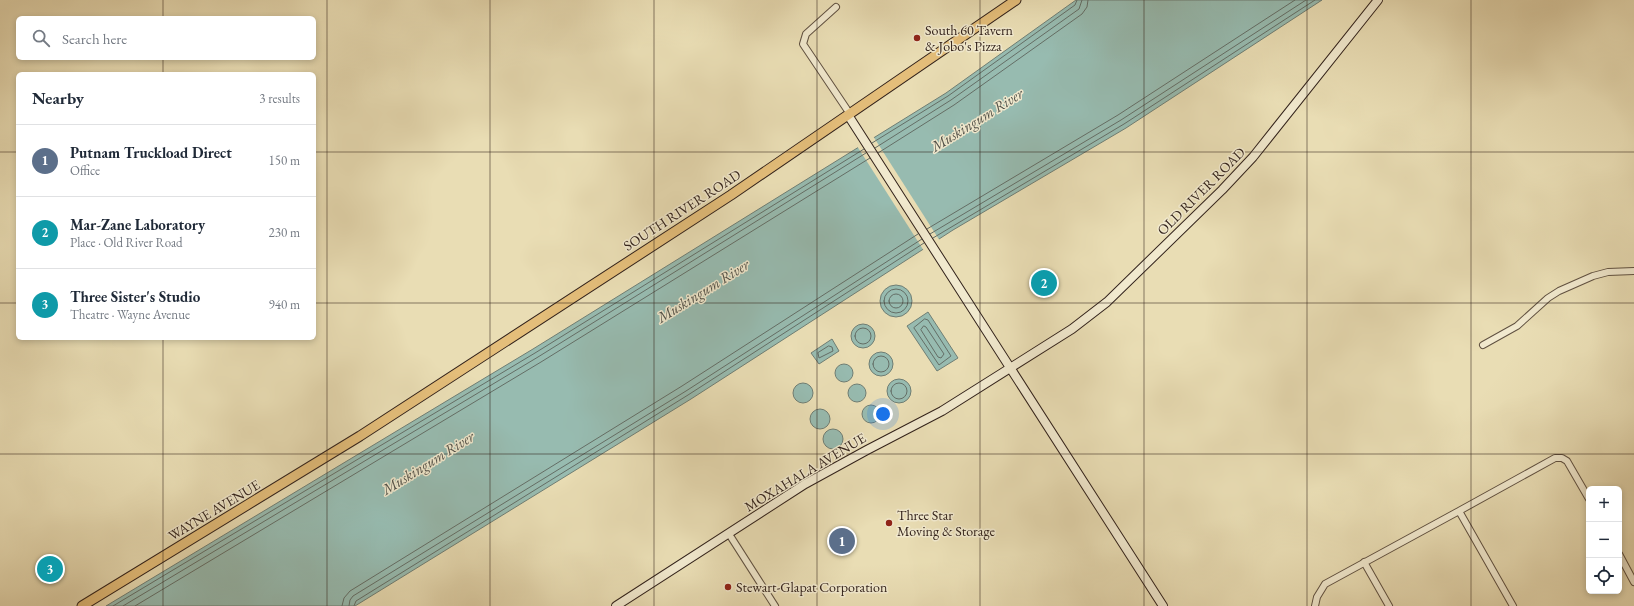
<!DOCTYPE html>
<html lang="en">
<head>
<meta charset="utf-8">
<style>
  body { margin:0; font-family:"EB Garamond",serif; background:#f6f6f7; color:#1f2937 }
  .controls { position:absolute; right:12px; bottom:12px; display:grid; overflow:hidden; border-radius:6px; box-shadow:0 2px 6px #0003 }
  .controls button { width:36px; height:36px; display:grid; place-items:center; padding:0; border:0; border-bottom:1px solid #e0e1e3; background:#fff; color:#1f2937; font:20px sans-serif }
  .you { position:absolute; left:883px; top:414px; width:14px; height:14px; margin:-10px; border:3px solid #fff; border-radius:50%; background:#1a73e8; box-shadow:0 0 0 6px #1a73e833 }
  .badge { display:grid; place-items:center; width:26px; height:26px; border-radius:50%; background:#0b8043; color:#fff; font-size:13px; font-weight:700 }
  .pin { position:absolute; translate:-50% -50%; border:2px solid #fff; box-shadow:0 1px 4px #0006 }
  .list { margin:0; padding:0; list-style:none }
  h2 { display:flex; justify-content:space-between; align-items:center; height:52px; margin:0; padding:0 16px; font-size:17px }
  h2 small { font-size:13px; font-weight:400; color:#747a83 }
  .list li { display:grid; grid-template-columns:26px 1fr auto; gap:12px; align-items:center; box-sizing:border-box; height:72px; padding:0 16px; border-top:1px solid #e0e1e3 }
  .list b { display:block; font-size:15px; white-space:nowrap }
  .list p { margin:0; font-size:13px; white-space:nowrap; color:#747a83 }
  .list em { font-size:13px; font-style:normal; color:#747a83 }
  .icon { flex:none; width:22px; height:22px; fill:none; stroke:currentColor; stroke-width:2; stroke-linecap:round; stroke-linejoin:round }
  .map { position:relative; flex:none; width:1634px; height:606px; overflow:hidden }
  .search { position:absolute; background:#fff; box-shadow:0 2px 6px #0003; left:16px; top:16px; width:300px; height:44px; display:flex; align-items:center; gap:10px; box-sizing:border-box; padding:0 14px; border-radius:6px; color:#747a83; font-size:15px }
  .panel { position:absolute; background:#fff; box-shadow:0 2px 6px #0003; left:16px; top:72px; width:300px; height:268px; border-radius:6px }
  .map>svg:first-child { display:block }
</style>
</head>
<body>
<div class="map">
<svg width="1634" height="606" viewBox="0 0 1634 606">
  <rect width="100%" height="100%" fill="#e9ddb4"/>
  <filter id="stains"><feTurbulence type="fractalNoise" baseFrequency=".005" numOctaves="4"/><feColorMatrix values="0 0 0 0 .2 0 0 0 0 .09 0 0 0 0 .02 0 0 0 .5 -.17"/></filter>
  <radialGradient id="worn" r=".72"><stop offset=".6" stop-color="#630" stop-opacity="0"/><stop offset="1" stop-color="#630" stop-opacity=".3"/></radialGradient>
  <path fill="#97bbb0" stroke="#6f7e74" d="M 1076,0 L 1322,0 L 1126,128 L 953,230 L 691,399 L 355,606 L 106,606 L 533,349 L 946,93 Z
    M880 301a16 16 0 1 1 32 0a16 16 0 1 1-32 0Z
    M 928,312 L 958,358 L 937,371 L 907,326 Z
    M851 336a12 12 0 1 1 24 0a12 12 0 1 1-24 0Z
    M 832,339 L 839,351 L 819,364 L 811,353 Z
    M869 364a12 12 0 1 1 24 0a12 12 0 1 1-24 0Z
    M835 373a9 9 0 1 1 18 0a9 9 0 1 1-18 0Z
    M887 391a12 12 0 1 1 24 0a12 12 0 1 1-24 0Z
    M793 393a10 10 0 1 1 20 0a10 10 0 1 1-20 0Z
    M848 393a9 9 0 1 1 18 0a9 9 0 1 1-18 0Z
    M862 414a9 9 0 1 1 18 0a9 9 0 1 1-18 0Z
    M810 419a10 10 0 1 1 20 0a10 10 0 1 1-20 0Z
    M823 439a10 10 0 1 1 20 0a10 10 0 1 1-20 0Z"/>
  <path fill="#e9ddb4" d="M 873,136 L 940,241 L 924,251 L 857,146 Z"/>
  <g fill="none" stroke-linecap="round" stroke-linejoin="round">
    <path stroke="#646e66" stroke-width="1" d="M 872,143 L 948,96 L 1075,5 L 1077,0
      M 875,148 L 951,100 L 1079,9 L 1082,0
      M 878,153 L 954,105 L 1082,14 L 1087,7 L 1088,0
      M 927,229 L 1118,115 L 1295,0
      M 930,234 L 1121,120 L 1306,0
      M 933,238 L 1124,124 L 1315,0
      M884 301a12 12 0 1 1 24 0a12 12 0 1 1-24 0Z
      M889 301a7 7 0 1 1 14 0a7 7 0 1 1-14 0Z
      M 925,319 L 928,320 L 951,356 L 939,365 L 914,328 Z
      M 924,326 L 926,327 L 944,354 L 941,358 L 938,357 L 921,330 Z
      M855 336a8 8 0 1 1 16 0a8 8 0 1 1-16 0Z
      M 829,346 L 832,347 L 833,351 L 819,358 L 818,353 Z
      M873 364a8 8 0 1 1 16 0a8 8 0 1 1-16 0Z
      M891 391a8 8 0 1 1 16 0a8 8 0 1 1-16 0Z
      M 113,606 L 535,353 L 864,149
      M 123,606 L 538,357 L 866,153
      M 135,606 L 541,362 L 870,158
      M 342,606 L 344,598 L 350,591 L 682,386 L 918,234
      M 349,606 L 350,600 L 353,596 L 686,391 L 922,239
      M 354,606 L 356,601 L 688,395 L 924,243"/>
    <g stroke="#605141" stroke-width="8">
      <path id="street" d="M 836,7 L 806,34 L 803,44 L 850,114
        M 1483,345 L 1517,326 L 1548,298 L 1559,291 L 1593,276 L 1608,272 L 1634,271
        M 729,534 L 775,606
        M 1619,554 L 1634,582
        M 1364,562 L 1389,606
        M 1315,606 L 1317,597 L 1325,584 L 1459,511
        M 1513,606 L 1459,511 L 1555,458 L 1562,458 L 1567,461 L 1589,499"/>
    </g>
    <g stroke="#32221b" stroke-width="10">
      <path id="secondary" d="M 848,115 L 1163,606
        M 616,606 L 805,484 L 867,450 L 942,411 L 1072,329 L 1107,302 L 1222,190 L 1253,157 L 1378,0"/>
    </g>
    <g stroke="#32221b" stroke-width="11">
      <path id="primary" d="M 82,606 L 360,436 L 731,195 L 1016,0"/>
    </g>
    <use href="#street" stroke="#f1e9ce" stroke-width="6"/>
    <use href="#secondary" stroke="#f1e9ce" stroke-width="8"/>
    <use href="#primary" stroke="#e4be7a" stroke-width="9"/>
  </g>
  <path fill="none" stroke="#32221b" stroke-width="1" stroke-opacity="0.55" d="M 163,0 L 163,18M 327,0 L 327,606M 490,0 L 490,606M 654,0 L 654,606M 817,0 L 817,606M 980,0 L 980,606M 1144,0 L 1144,606M 1307,0 L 1307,606M 1471,0 L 1471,606M 163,58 L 163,74M 0,152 L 18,152M 314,152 L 1634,152M 0,303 L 18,303M 314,303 L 1634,303M 163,338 L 163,606M 0,454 L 1634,454"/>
  <g fill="#8f2418" stroke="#f1e9ce" stroke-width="1.5">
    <circle cx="917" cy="38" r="4"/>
    <circle cx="889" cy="523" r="4"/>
    <circle cx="728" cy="587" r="4"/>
  </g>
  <g text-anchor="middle" stroke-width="3" stroke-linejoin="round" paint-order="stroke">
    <g font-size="14" fill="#32221b" stroke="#f1e9ce" text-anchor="start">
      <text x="925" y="35">South 60 Tavern<tspan x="925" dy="16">&amp; Jobo's Pizza</tspan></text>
      <text x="897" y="520">Three Star<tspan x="897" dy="16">Moving &amp; Storage</tspan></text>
      <text x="736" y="592">Stewart-Glapat Corporation</text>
    </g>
    <g font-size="14" fill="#32221b" stroke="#f1e9ce">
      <text transform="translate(1201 191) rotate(-45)" y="5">OLD RIVER ROAD</text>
      <text transform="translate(682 210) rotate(-33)" y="5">SOUTH RIVER ROAD</text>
      <text transform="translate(805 472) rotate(-31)" y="5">MOXAHALA AVENUE</text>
      <text transform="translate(214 510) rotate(-31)" y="5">WAYNE AVENUE</text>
    </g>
    <g font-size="15" font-style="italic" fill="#505048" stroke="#f1e9ce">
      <text transform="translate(977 120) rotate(-32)" y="5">Muskingum River</text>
      <text transform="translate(703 291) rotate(-32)" y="5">Muskingum River</text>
      <text transform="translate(428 463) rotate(-32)" y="5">Muskingum River</text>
    </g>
  </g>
  <rect width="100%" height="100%" filter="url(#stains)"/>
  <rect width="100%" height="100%" fill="url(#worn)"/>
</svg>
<div class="controls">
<button>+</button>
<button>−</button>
<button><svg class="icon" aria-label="locate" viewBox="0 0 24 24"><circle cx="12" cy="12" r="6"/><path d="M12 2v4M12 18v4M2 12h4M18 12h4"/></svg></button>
</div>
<div class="you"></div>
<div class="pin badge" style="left:842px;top:541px;background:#5c6f8a">1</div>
<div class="pin badge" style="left:1044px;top:283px;background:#0f9aa8">2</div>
<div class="pin badge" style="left:50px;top:569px;background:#0f9aa8">3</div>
<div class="search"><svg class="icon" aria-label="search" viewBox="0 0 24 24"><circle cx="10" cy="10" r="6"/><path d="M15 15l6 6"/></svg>Search here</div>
<section class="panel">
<h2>Nearby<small>3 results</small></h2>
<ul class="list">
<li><span class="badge" style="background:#5c6f8a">1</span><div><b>Putnam Truckload Direct</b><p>Office</p></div><em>150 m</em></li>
<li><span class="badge" style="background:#0f9aa8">2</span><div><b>Mar-Zane Laboratory</b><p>Place · Old River Road</p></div><em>230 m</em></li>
<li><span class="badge" style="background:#0f9aa8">3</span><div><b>Three Sister's Studio</b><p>Theatre · Wayne Avenue</p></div><em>940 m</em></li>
</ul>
</section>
</div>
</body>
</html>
